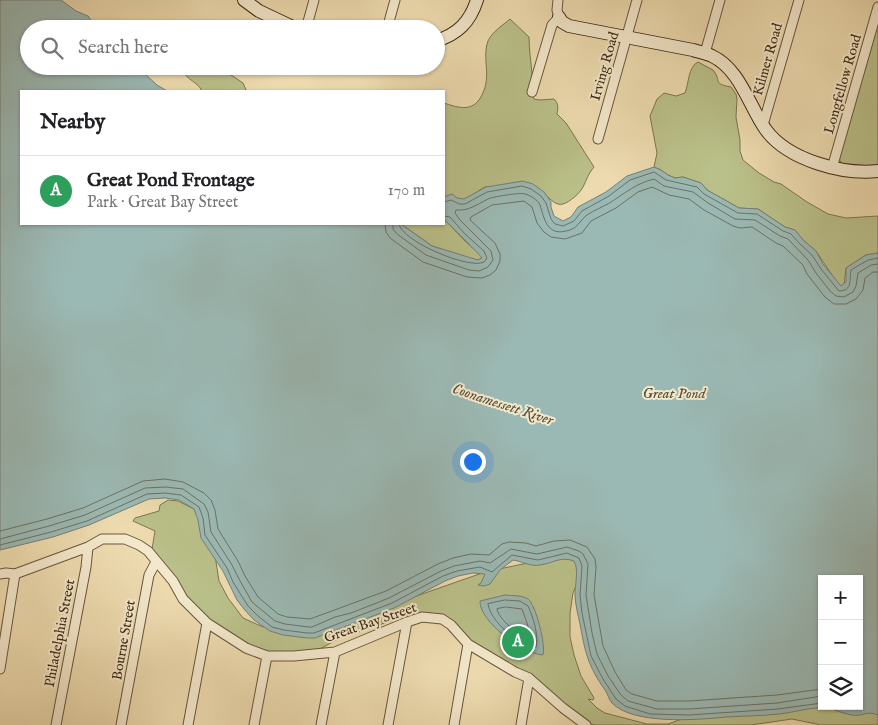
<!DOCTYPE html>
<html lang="en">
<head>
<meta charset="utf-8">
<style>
  body { margin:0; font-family:"IM FELL English",serif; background:#f6f6f6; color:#202124 }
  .controls { position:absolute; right:15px; bottom:15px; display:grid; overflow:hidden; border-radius:0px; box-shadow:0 1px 4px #0004 }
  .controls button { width:45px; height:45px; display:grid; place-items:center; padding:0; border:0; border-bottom:1px solid #e0e0e0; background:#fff; color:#202124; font:25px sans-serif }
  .you { position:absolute; left:472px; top:461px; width:18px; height:18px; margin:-12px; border:4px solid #fff; border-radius:50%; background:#1a73e8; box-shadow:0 0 0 8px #1a73e833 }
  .badge { display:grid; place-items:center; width:32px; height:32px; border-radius:50%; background:#8f2418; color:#fff; font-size:16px; font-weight:700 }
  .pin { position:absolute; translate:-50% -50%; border:2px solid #fff; box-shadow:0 1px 5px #0006 }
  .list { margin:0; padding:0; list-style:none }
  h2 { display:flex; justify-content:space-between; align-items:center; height:65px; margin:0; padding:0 20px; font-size:21px }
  h2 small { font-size:16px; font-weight:400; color:#757577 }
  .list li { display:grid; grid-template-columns:32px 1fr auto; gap:15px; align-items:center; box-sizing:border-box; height:70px; padding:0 20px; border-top:1px solid #e0e0e0 }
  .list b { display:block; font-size:19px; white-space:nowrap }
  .list p { margin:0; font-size:16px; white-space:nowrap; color:#757577 }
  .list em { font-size:16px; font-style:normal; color:#757577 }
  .icon { flex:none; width:28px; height:28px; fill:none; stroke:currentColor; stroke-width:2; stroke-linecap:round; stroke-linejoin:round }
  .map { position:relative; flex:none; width:878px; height:725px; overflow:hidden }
  .search { position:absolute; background:#fff; box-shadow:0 1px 4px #0004; left:20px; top:20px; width:425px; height:55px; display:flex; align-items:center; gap:12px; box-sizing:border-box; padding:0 18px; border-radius:28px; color:#757577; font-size:19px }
  .panel { position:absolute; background:#fff; box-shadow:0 1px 4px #0004; left:20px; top:90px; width:425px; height:135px; border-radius:0px }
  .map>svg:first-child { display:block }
</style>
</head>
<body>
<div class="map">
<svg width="878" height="725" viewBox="0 0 878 725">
  <rect width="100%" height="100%" fill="#eddbaf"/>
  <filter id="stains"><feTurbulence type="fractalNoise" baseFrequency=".004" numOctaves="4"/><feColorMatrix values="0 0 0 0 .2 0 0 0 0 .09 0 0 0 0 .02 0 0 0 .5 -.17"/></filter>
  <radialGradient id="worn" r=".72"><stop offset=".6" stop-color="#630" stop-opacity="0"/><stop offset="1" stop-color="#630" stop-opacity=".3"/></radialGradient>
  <path fill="#bac089" stroke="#7c754e" d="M 510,19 L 529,37 C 529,50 531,61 532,74 C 533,83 530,91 534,99 L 540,100 L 554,99 C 559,104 558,108 557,114 L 566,123 L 594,167 C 588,174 587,179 583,187 C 580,193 570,202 563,204 C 550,208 540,179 518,182 C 512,183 506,185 500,186 C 495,187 489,186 485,187 C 478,190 472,197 465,199 C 459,201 455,197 452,194 L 444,198 L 444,103 C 456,107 470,112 479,100 C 494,78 481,60 488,41 C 492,32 503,25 510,19 Z
    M 878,19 L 878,168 L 841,164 L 839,157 Z
    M 698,62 L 713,70 C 723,82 711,83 731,87 L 736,94 L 737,99 L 736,117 L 740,140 L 740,151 L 743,160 L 759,173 L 774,182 L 781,184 L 807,202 L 828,214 L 846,218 L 878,216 L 878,253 L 866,255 L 846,268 L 844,285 L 841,286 L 838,284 L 816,251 L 803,240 L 795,230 L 785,227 L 758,209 L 739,208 L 707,190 L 701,183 L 683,177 L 675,178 L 668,175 L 661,170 L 654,167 L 657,153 L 650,116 L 657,99 L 664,93 L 676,96 L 685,93 C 689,83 688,67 698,62 Z
    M 211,66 L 214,70 L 231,75 L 243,83 L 246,90 L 249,91 L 202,91 C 198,82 187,80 183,71 L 197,67 Z
    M 444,219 L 466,242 L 481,255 L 482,258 L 478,260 L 472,259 L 432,246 L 401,224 L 444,224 Z
    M 168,500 L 178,501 L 194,509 L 214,549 L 219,581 L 228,598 L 243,618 L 263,627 L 405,600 L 485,572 L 523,564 L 577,555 L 577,584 L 573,593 L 570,613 L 570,637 L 574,655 L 581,676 L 594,698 L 593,700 L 588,699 L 597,708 L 605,713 L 647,724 L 668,724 L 698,713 L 822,706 L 878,713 L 878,725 L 821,725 L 792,719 L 751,725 L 596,725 L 590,724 L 468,644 L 454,629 L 430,616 L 408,615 L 338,639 L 320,649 L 272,655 L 248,648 L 204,622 L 151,555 L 155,531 L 133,521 L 135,518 L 159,511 L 160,505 Z"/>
  <path fill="#9bb9b4" stroke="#768074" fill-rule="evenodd" d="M 0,0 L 61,0 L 76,11 L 88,16 L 97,29 L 29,29 L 29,66 L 138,66 L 145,71 L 145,74 L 157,85 L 167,91 L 21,91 L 21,224 L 401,224 L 432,246 L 478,260 L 482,258 C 480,255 448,223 444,219 L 444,197 L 452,194 L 457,198 L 464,199 L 486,187 L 523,181 L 533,184 L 544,192 L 551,202 L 551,207 L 554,216 L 563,221 L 571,217 L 578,207 L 606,192 L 627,176 L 654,167 L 661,170 L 668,175 L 675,178 L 683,177 L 701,183 L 707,190 L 739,208 L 758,209 L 785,227 L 795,230 L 803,240 L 816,251 L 823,264 L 841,286 L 846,282 L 846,268 L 866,255 L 878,253 L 878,715 C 866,710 862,717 852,715 C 840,713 829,706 816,708 C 803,709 791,713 779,714 C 761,716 743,716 726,717 C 697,720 633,725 612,703 C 609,700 608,694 605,690 C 588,666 585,652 580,624 C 578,614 575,604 575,594 C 575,585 579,569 574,561 C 560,556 554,563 540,565 C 531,567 521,561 513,560 L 500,570 L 490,584 L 484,586 L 478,585 L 481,583 L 485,574 L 473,573 L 458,576 L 445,581 L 394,608 L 315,638 L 307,638 L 283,635 L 270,631 L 254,620 L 244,609 L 237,600 L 223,571 L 201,538 L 198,520 L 194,509 L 179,500 L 165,498 L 149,499 L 89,525 L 53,537 L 0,550 ZM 822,579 L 859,579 L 859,706 L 822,706 Z
    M 505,595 C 513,596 522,595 528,599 C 536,605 546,646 543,655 C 523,654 479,621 480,601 Z"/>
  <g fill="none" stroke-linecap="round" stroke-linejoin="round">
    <path stroke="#6c7264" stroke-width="1" d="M 444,202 L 451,200 L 459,204 L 465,204 L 487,192 L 522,186 L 531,189 L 541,196 L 546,203 L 551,219 L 555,224 L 563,226 L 574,221 L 582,211 L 609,196 L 630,180 L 654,172 L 666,180 L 697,187 L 704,194 L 738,213 L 757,214 L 783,231 L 791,234 L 800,244 L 812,255 L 821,269 L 839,291 C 853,291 849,279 851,270 L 868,260 L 878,258
      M 385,224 L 386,232 L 390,238 L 423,262 L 467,277 L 482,278 L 490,275 L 496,270 L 500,261 L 500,254 L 495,243 L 470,220 L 471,217 L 492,205 L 524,201 L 532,207 L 537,223 L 544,232 L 551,237 L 565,239 L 582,233 L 591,221 L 616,208 L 638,192 L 652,187 L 669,195 L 689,199 L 704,210 L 733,226 L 740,228 L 752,227 L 776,243 L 783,246 L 803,265 L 807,274 L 825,297 L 834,304 L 846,304 L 856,299 L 863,290 L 865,278 L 873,272 L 878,272
      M 393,224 L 393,229 L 397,234 L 426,255 L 469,270 L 479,271 L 488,267 L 493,260 L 491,251 L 460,220 L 455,213 L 456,210 C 469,211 476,205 488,199 C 491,197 522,192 525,194 C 530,195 538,200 540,205 C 544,218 547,236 566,231 C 578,229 579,221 587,215 C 594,210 603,207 611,202 C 625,193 637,183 654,179 L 664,186 L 693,192 L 708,203 L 735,219 L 755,220 L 780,236 L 788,239 L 808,260 L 816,273 L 830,291 L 836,296 L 844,297 L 853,292 L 856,286 L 858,273 L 871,265 L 878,264
      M 399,224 C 401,241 470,270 484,262 L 487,258 L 484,251 L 465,234 L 450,217 L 444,216
      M 0,531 L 47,519 L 83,508 L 143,481 L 165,479 L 183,482 L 204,493 L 211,500 L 215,510 L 218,529 L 238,561 L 245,576 L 258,597 L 278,614 L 287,617 L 310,619 L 386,591 L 438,564 L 453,558 L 471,554 L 489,555 L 502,544 L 509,542 L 526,543 L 536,546 L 554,541 L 570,540 L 587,547 L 595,559 L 596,567 L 594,595 L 603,646 L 615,672 L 626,690 L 632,694 L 657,701 L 689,701 L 777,695 L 822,689
      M 0,539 L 49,526 L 85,515 L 145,488 L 166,487 L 183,489 L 204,504 L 208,512 L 211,532 L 232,565 L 239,579 L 252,602 L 275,621 L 285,624 L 308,627 L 312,627 L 335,617 L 351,613 L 389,598 L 441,571 L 454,566 L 480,561 L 490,563 L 511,549 L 537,554 L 567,547 L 579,551 L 583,554 L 588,564 L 586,595 L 592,633 L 597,654 L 608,676 L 621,695 L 628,701 L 657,709 L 689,709 L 777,703 L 822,696
      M 0,545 L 51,532 L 87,521 L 147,494 L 165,493 L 181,495 L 199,507 L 203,518 L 205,535 L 227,568 L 233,582 L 248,606 L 258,616 L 272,627 L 284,630 L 307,633 L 314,633 L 392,603 L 443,576 L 457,571 L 480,567 L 492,572 L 512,555 L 538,560 L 567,553 L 579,558 L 582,566 L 580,595 L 582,613 L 591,656 L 603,679 L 616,699 L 625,706 L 650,714 L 689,715 L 778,709 L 822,703
      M 505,600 L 520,601 L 528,606 C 533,617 539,635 536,647 C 519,646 490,621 488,604 Z
      M 506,607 L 522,609 L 528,626 L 529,637 C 518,635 499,620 497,609 Z"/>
    <g stroke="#6a563a" stroke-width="11">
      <path id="street" d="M 306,29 L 314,0
        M 387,29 L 395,0
        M 705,53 L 720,0
        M 532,92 L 552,25 L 559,17 L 557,10 L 558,0
        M 763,125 L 799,0
        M 598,139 L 637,0
        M 832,168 L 878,7
        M 0,574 L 6,573 L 15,574 L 88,547 L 102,539 L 125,539 L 139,545 L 148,551 L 173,581 L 183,599 L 207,623 L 246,648 L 267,656 L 294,656 L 335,652 L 407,622 L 422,617 L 442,619 L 451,625 L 468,644 L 515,672 L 529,678 L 563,708 L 586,725
        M 0,669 L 15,574
        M 56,725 L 86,567 L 88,547
        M 121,725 L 149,575 L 156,562
        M 188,725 L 207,623
        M 254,725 L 267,656
        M 321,725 L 335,652
        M 388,725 L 407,622
        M 454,725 L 468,644
        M 521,725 L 529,678"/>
    </g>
    <g stroke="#3e2a13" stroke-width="14">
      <path id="secondary" d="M 244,0 L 259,11 L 297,29
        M 559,17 L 562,22 L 569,26 L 693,50 C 699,52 706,53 712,56 C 740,69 749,106 766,130 C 788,160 843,175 878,171
        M 436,41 C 458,34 470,22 477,0"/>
    </g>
    <use href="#street" stroke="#f3e8cb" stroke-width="9"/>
    <use href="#secondary" stroke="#f3e8cb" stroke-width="12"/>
  </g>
  <g text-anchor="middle" stroke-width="4" stroke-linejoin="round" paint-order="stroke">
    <g font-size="14" fill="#3e2a13" stroke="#f3e8cb">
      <text transform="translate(767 59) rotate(-74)" y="5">Kilmer Road</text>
      <text transform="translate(604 66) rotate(-74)" y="5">Irving Road</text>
      <text transform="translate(842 84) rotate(-74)" y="5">Longfellow Road</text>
      <text transform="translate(370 622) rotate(-19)" y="5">Great Bay Street</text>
      <text transform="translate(59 633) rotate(-79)" y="5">Philadelphia Street</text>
      <text transform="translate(123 640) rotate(-80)" y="5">Bourne Street</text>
    </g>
    <g font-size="15" font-style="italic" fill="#554e3b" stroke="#f3e8cb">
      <text x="674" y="398">Great Pond</text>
      <text transform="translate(503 404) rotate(18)" y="5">Coonamessett River</text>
    </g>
  </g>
  <rect width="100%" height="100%" filter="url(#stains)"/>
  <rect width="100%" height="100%" fill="url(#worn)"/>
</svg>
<div class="controls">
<button>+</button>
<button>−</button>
<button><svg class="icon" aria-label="layers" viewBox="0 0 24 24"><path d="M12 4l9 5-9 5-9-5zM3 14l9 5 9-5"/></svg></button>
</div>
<div class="you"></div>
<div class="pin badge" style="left:518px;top:642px;background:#2e9e5b">A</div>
<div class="search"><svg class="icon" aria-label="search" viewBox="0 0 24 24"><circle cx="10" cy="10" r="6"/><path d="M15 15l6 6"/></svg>Search here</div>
<section class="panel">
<h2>Nearby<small></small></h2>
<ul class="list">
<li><span class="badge" style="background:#2e9e5b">A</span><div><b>Great Pond Frontage</b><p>Park · Great Bay Street</p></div><em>170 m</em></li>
</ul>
</section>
</div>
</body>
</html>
